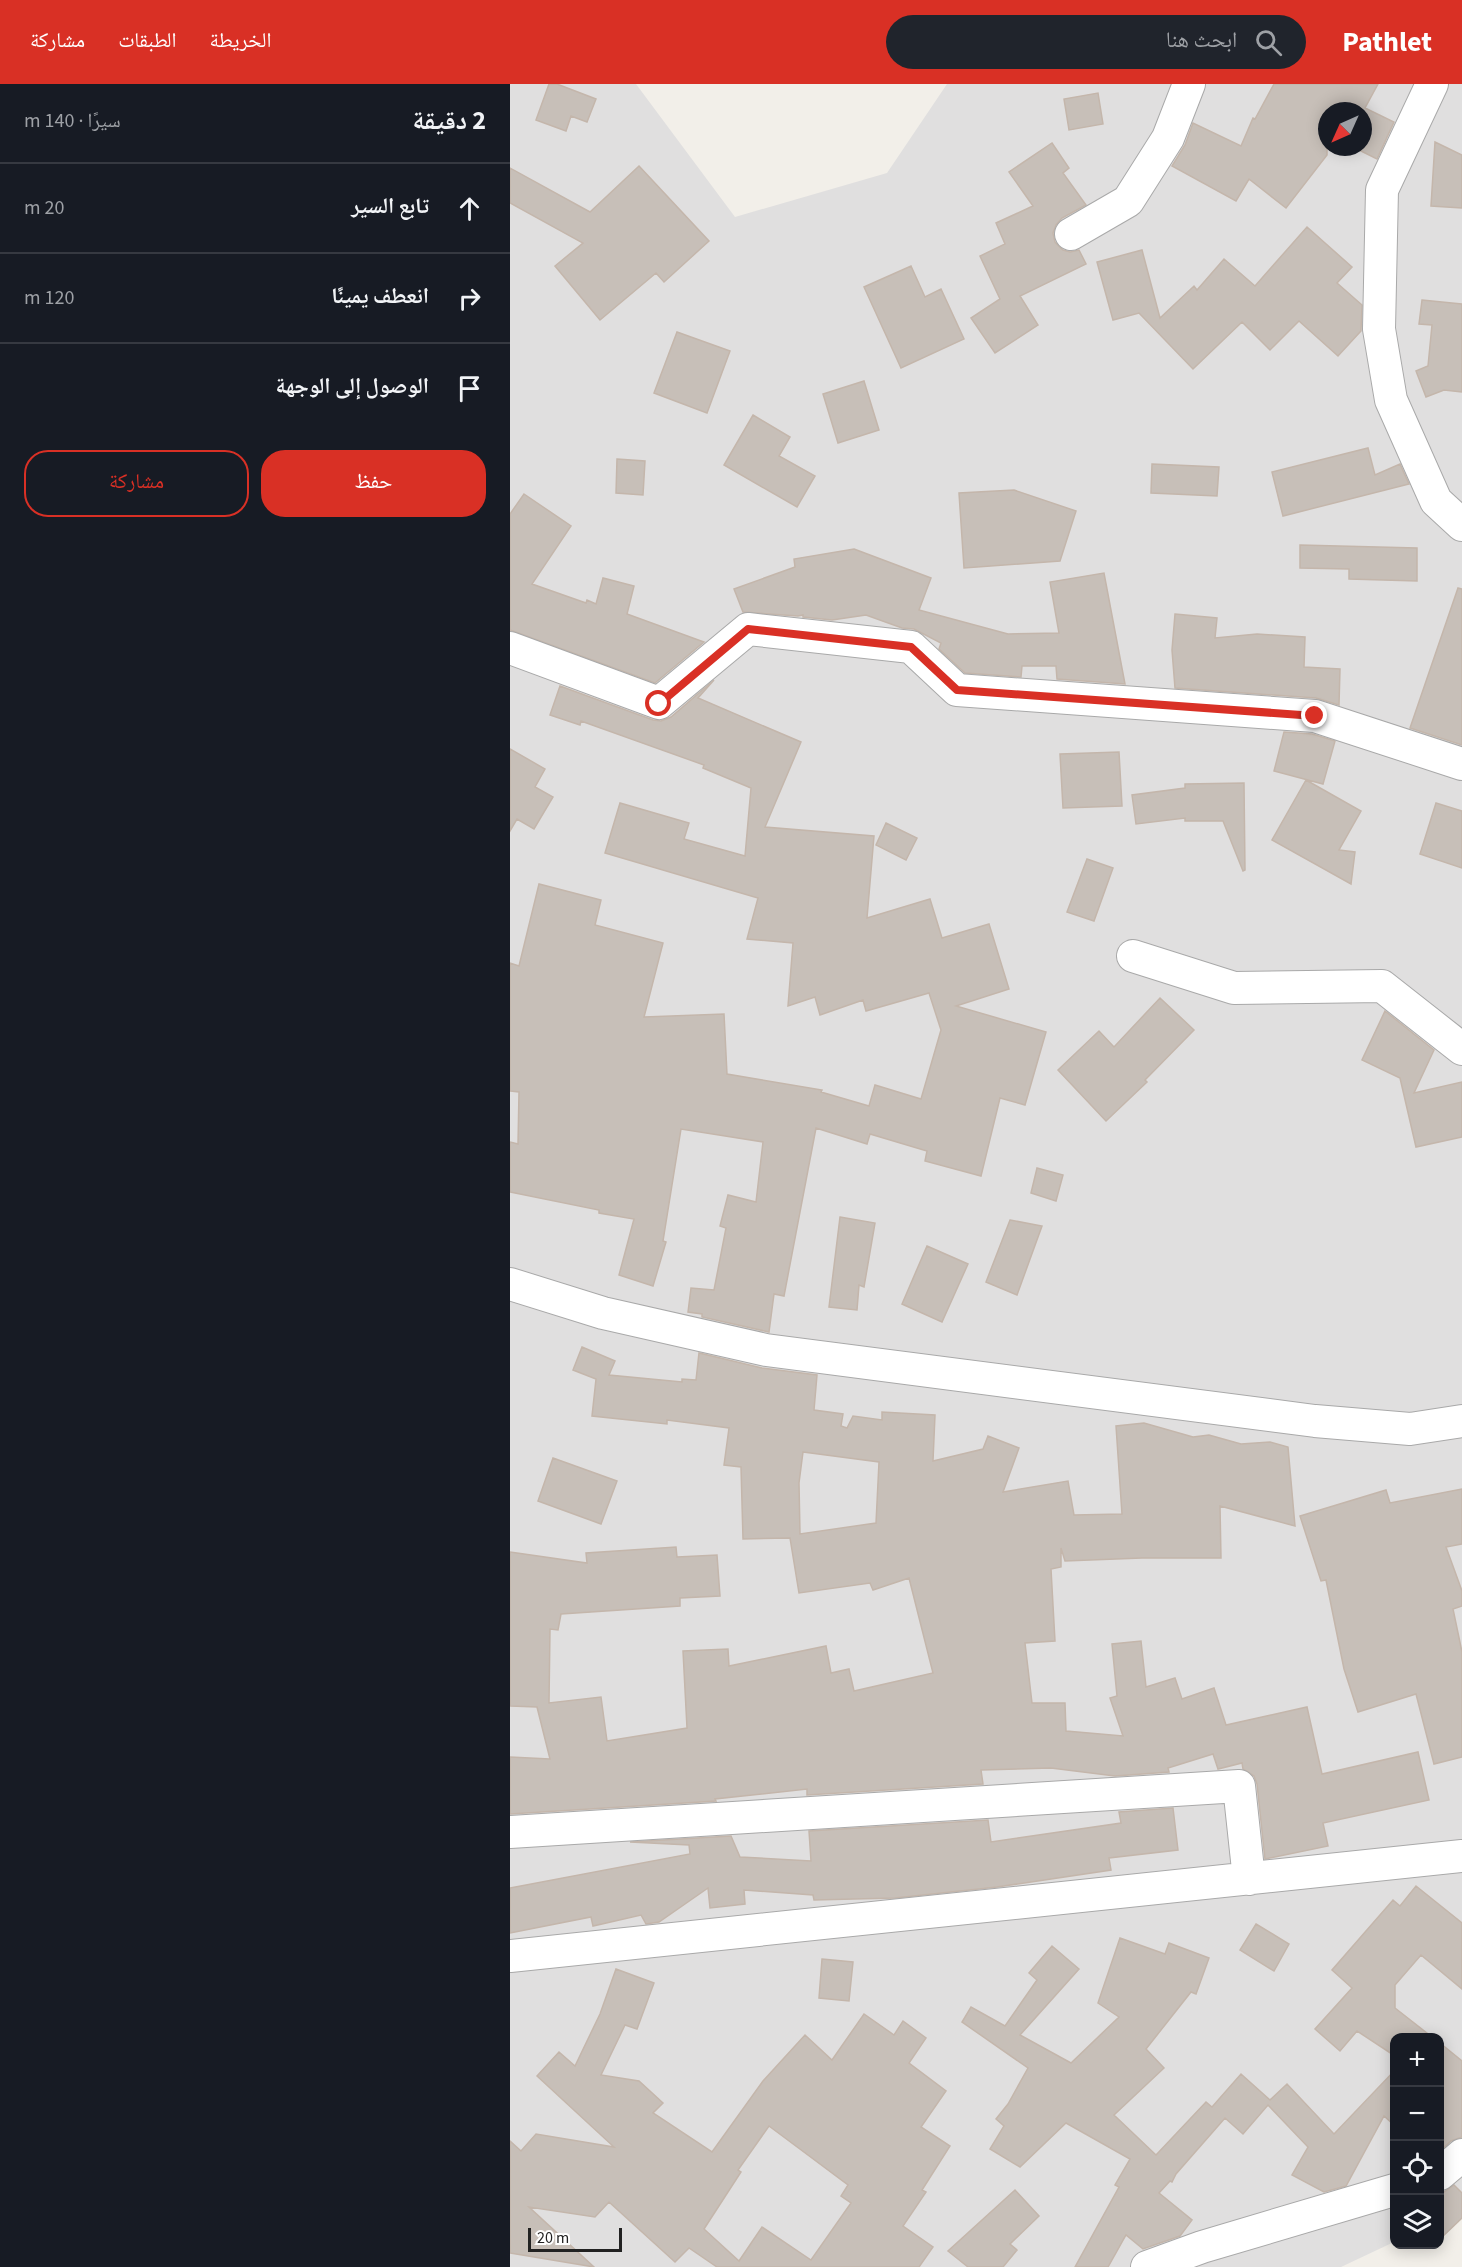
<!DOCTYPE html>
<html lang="ar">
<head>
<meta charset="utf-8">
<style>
  body { margin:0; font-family:"Source Sans 3","Noto Naskh Arabic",sans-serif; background:#20242c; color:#f1f3f6; direction:rtl }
  .controls { position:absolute; right:18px; bottom:18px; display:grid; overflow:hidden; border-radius:12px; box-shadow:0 3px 15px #0003 }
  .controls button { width:54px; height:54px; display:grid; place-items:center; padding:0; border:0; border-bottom:2px solid #363941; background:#171b24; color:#f1f3f6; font:30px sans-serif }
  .compass { position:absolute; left:808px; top:18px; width:54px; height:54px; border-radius:50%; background:#171b24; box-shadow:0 3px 15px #0003; rotate:225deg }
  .scale { position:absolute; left:18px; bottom:15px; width:94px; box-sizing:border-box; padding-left:6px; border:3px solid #222; border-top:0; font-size:16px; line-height:21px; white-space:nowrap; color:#222; -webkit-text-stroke:4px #fff; paint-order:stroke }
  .stop { position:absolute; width:18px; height:18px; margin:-14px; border:4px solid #d93025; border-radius:50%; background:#fff }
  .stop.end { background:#d93025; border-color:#fff; box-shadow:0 2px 6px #0008 }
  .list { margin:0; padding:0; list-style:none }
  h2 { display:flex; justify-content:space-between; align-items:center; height:78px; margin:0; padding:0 24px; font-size:26px }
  h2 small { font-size:20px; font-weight:400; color:#9ea1a6 }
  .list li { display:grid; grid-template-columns:39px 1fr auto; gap:18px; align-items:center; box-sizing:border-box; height:90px; padding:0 24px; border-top:2px solid #363941 }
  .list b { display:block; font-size:22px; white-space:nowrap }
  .list em { font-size:20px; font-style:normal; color:#9ea1a6 }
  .actions { display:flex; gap:12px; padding:18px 24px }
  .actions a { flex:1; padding:14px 0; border:2px solid #d93025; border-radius:24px; text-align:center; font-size:21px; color:#d93025 }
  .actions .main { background:#d93025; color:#fff }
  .icon { flex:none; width:33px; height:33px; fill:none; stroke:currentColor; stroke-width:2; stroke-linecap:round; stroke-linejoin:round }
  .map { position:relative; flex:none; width:952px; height:2183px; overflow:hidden; direction:ltr }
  header { display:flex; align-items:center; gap:36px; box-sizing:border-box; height:84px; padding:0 30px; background:#d93025; color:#fff }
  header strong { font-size:28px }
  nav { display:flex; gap:33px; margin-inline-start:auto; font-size:21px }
  .search { width:420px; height:54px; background:#20242c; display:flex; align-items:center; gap:15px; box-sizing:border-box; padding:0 21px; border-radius:33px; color:#9ea1a6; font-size:22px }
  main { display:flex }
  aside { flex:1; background:#171b24 }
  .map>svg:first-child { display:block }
</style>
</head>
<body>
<header>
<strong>Pathlet</strong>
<div class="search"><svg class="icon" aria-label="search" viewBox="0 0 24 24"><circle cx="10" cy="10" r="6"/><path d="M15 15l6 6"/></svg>ابحث هنا</div>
<nav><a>الخريطة</a><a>الطبقات</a><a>مشاركة</a></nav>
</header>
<main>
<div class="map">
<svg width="952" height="2183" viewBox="0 0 952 2183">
  <rect width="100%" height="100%" fill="#f2efe9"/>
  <path fill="#e0dfdf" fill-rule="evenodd" d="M 0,0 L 126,0 L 225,133 L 377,89 L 437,0 L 952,0 L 952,2126 L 930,2136 L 930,1954 L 884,1954 L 884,2158 L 831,2183 L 0,2183 ZM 817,27 L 853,27 L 853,63 L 817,63 Z"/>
  <path fill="#c7bfb8" stroke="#c4b6ab" stroke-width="1.5" fill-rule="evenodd" d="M 39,0 L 47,0 L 86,15 L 77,38 L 61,32 L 56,47 L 26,36 Z
    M 764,0 L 868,0 L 855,24 L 884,38 L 867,75 L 843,63 L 853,63 L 853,27 L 817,27 L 817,71 L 776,124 L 739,95 L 726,117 L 662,82 L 675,61 L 683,39 L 731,62 L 743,34 L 745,35 Z
    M 588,9 L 593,40 L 559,46 L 554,15 Z
    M 925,58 L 952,71 L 952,124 L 921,122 Z
    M 542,59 L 559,84 L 553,89 L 576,121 L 552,134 L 546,141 L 543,149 L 545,158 L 553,166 L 560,168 L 569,166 L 576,180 L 510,212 L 528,241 L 485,269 L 461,234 L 490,215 L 470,172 L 495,160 L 486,139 L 523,122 L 499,88 Z
    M 129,82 L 199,157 L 154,198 L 146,189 L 90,236 L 45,182 L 73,159 L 0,119 L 0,84 L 80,128 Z
    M 797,143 L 842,183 L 827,199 L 852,221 L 851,247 L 828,272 L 789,237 L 760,266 L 732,238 L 683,285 L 629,229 L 603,236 L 587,178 L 632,166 L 650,234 L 684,202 L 687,206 L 714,175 L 745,202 Z
    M 401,182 L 415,213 L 431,205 L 454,255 L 391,284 L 354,203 Z
    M 912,216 L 952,220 L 952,308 L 934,306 L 916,313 L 906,287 L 918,282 L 922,241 L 909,240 Z
    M 167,248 L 220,267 L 197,329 L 144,309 Z
    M 354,297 L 369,346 L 328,359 L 313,310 Z
    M 243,331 L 280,353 L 269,372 L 305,392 L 287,423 L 214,381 Z
    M 858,364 L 865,391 L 890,380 L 899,400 L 773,432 L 762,388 Z
    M 107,375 L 135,377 L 133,411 L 106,409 Z
    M 642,380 L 709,383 L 707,412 L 641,409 Z
    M 504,406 L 566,427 L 550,477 L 454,484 L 449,409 Z
    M 14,410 L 61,442 L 22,500 L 76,519 L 77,516 L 86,520 L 93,494 L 124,502 L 117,530 L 194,558 L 145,599 L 0,546 L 0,430 Z
    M 790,461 L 907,464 L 907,497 L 839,495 L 839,485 L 790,484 Z
    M 344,465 L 421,494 L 409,526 L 498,550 L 549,549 L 540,498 L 594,489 L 615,600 L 547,595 L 546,582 L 512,582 L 511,593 L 455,589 L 429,565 L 431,559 L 404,545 L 392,544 L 356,531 L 322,536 L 293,533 L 293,531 L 288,532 L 233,528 L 224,505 L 285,483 L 284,475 Z
    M 948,504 L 952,505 L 952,661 L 900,644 Z
    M 665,530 L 707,534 L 705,554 L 747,550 L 795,553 L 794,583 L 830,585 L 829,621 L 806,614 L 665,604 L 662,566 Z
    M 204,596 L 188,614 L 291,658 L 255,743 L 364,752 L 357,834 L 420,815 L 432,854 L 479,840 L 499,905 L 446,922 L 536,948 L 515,1021 L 490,1014 L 471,1092 L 415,1077 L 417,1067 L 360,1050 L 357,1060 L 306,1044 L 274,1212 L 264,1210 L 259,1248 L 192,1233 L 192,1230 L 178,1228 L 181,1204 L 204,1206 L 216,1144 L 210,1142 L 218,1111 L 246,1118 L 253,1058 L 171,1045 L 153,1157 L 156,1158 L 143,1202 L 109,1191 L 124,1135 L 89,1129 L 89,1126 L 0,1108 L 0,1058 L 8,1060 L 9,1008 L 0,1007 L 0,879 L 9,882 L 29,800 L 91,816 L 85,841 L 153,859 L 134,933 L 214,930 L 217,990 L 312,1006 L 311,1008 L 359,1022 L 365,1001 L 411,1015 L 431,946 L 419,909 L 356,927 L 353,916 L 310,931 L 305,913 L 278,922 L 283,859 L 237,855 L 248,814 L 95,769 L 110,719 L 179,739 L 174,755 L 235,772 L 241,704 L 193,684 L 194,681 L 71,637 L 70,641 L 40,631 L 50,602 L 143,636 L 151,637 L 161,633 Z
    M 774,648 L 802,650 L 825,657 L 813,700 L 764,687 Z
    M 0,665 L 35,685 L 25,703 L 43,713 L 24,745 L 7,735 L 0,747 Z
    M 609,668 L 612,722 L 553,724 L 550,670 Z
    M 796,696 L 851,727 L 829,766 L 845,768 L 841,800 L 762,756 Z
    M 734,699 L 735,786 L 733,787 L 713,737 L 675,737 L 675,734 L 626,740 L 622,711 L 675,704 L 675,700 Z
    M 926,719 L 952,727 L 952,784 L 910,770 Z
    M 376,739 L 407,754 L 396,776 L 366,761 Z
    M 577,775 L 603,784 L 584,837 L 557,828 Z
    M 650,914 L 684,946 L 635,996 L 637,998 L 596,1037 L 548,986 L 589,947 L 604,963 Z
    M 875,927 L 924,966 L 904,1009 L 952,998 L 952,1053 L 906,1063 L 890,994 L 852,976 Z
    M 527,1084 L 553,1091 L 546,1117 L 521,1109 Z
    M 330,1133 L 365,1139 L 354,1203 L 349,1201 L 347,1226 L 319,1223 Z
    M 500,1136 L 532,1142 L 507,1211 L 476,1198 Z
    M 417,1162 L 458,1180 L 432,1238 L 392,1220 Z
    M 72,1263 L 105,1277 L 99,1291 L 172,1298 L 172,1295 L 186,1296 L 189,1269 L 252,1284 L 307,1291 L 304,1326 L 333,1330 L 331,1342 L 337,1344 L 343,1332 L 372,1336 L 372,1328 L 425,1331 L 423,1377 L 473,1365 L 478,1352 L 509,1364 L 493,1408 L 558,1397 L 564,1431 L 612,1430 L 606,1342 L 634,1339 L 683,1353 L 699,1351 L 731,1360 L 760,1358 L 778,1363 L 785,1442 L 710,1422 L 711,1474 L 632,1474 L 555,1477 L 551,1464 L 551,1483 L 541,1485 L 545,1557 L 515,1559 L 522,1619 L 555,1619 L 556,1647 L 613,1652 L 600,1614 L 607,1612 L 602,1560 L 631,1557 L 636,1603 L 665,1594 L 672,1615 L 704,1604 L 716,1641 L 797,1623 L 812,1690 L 908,1668 L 919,1716 L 813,1739 L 818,1762 L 755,1775 L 747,1700 L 744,1692 L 733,1685 L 732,1679 L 708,1685 L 703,1670 L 658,1684 L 659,1688 L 605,1692 L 541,1684 L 471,1686 L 473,1700 L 297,1711 L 297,1705 L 205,1715 L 206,1717 L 0,1730 L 0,1673 L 40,1675 L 27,1623 L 0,1622 L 0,1468 L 77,1479 L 76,1469 L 166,1463 L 167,1473 L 207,1471 L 210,1512 L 170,1514 L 170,1522 L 51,1530 L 48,1546 L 40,1545 L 39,1619 L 91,1613 L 97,1657 L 177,1644 L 173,1567 L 218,1565 L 219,1582 L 316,1562 L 321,1589 L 339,1585 L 344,1607 L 423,1589 L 399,1494 L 363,1506 L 360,1499 L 289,1509 L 280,1454 L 233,1455 L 231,1383 L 214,1381 L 219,1344 L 157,1336 L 157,1340 L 82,1332 L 86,1295 L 63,1286 ZM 293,1368 L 369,1378 L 366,1439 L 290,1450 L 289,1399 Z
    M 43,1374 L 107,1397 L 91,1440 L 28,1417 Z
    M 952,1405 L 952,1460 L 936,1463 L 952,1507 L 952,1522 L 943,1525 L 952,1568 L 952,1673 L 924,1680 L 906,1610 L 848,1628 L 834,1585 L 816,1496 L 811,1497 L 790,1432 L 876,1406 L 880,1419 Z
    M 663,1724 L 668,1766 L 599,1774 L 601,1786 L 487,1803 L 385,1814 L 304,1816 L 303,1811 L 234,1806 L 235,1820 L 200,1824 L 198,1804 L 149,1838 L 136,1840 L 131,1831 L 83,1842 L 81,1833 L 0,1849 L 0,1804 L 180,1770 L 179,1761 L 120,1758 L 221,1752 L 230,1773 L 301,1777 L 299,1747 L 478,1736 L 481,1758 L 611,1739 L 609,1728 Z
    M 906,1802 L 952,1839 L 952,1905 L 911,1871 L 885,1901 L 885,1924 L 922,1953 L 885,1953 L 885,1972 L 847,1947 L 830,1967 L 805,1945 L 842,1904 L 822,1886 L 883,1816 L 890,1822 Z
    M 746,1840 L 779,1860 L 764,1887 L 730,1866 Z
    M 610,1854 L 655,1870 L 659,1859 L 699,1874 L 686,1910 L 681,1908 L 636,1965 L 654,1984 L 604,2031 L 646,2071 L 696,2018 L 702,2023 L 731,1990 L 760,2016 L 777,2000 L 824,2050 L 885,1986 L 885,2042 L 874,2032 L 836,2102 L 814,2108 L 782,2091 L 798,2063 L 758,2021 L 733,2050 L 715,2034 L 666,2090 L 662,2098 L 660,2097 L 649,2109 L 682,2136 L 670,2152 L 633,2165 L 616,2151 L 598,2183 L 565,2183 L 609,2103 L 605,2101 L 620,2075 L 556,2039 L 510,2083 L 480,2065 L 494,2042 L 486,2035 L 498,2020 L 518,1984 L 452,1938 L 461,1923 L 495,1942 L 527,1896 L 519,1889 L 542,1862 L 569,1885 L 510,1951 L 561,1979 L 609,1933 L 588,1919 Z
    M 312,1875 L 343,1878 L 339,1917 L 309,1914 Z
    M 106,1885 L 144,1899 L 127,1945 L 115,1941 L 91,1991 L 129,1997 L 153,2019 L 143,2029 L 202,2068 L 253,1997 L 295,1951 L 322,1976 L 354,1930 L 384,1951 L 393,1937 L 416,1954 L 399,1979 L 436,2007 L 411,2043 L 440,2062 L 412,2106 L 416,2108 L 393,2142 L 423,2163 L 409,2183 L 207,2183 L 179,2164 L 165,2178 L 99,2118 L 85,2133 L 19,2123 L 84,2183 L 0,2169 L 0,2057 L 11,2067 L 26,2050 L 104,2063 L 27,1992 L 49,1968 L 65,1982 L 90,1930 ZM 259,2042 L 338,2101 L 331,2112 L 341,2119 L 301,2176 L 252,2143 L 229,2177 L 194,2145 L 231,2088 L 228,2086 Z
    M 930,1959 L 952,1977 L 952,2053 L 941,2057 L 930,2067 Z
    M 944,2101 L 952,2109 L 952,2134 L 931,2154 L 930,2152 L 930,2107 L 934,2108 Z
    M 505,2106 L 529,2132 L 500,2160 L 507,2166 L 493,2183 L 458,2183 L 438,2167 Z"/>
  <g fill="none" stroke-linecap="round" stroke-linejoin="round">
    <g stroke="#a9a9a9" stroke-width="34">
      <path id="minor" d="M 922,0 L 872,106 L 869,245 L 881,316 L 926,417 L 952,441
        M 561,150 L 618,117 L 658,54 L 679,0
        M 0,564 L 149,619 L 238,545 L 401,563 L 447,606 L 805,632 L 952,680
        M 623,872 L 724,904 L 872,902 L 952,965
        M 0,1200 L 93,1229 L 256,1266 L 805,1337 L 900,1345 L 952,1337
        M 0,1748 L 729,1702 L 739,1795
        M 0,1872 L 952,1772
        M 930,2090 L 952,2071
        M 637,2183 L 692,2163 L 884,2106"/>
    </g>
    <use href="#minor" stroke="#fff" stroke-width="32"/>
  </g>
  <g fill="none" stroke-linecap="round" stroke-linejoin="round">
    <path stroke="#d93025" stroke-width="8" d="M 149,620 L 238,545 L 401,563 L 447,606 L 805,632"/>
  </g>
</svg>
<div class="controls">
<button>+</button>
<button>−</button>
<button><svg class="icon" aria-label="locate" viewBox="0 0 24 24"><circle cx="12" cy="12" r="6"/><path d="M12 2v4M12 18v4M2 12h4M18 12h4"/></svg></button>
<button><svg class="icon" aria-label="layers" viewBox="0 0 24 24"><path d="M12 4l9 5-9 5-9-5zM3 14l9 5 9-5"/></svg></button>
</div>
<svg class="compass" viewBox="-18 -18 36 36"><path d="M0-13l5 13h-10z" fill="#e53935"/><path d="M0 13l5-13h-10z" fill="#9ea1a6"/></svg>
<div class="scale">20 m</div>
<div class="stop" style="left:149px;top:620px"></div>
<div class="stop end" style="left:805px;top:632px"></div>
</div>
<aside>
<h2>2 دقيقة<small>سيرًا · 140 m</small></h2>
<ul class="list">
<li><svg class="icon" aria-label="ahead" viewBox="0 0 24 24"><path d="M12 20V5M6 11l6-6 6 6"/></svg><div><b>تابع السير</b></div><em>20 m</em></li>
<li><svg class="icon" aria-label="right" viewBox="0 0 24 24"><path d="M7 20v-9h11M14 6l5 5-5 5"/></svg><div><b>انعطف يمينًا</b></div><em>120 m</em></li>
<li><svg class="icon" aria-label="arrive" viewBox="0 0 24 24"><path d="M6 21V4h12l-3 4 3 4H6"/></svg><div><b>الوصول إلى الوجهة</b></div></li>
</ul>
<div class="actions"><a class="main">حفظ</a><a>مشاركة</a></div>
</aside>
</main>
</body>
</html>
